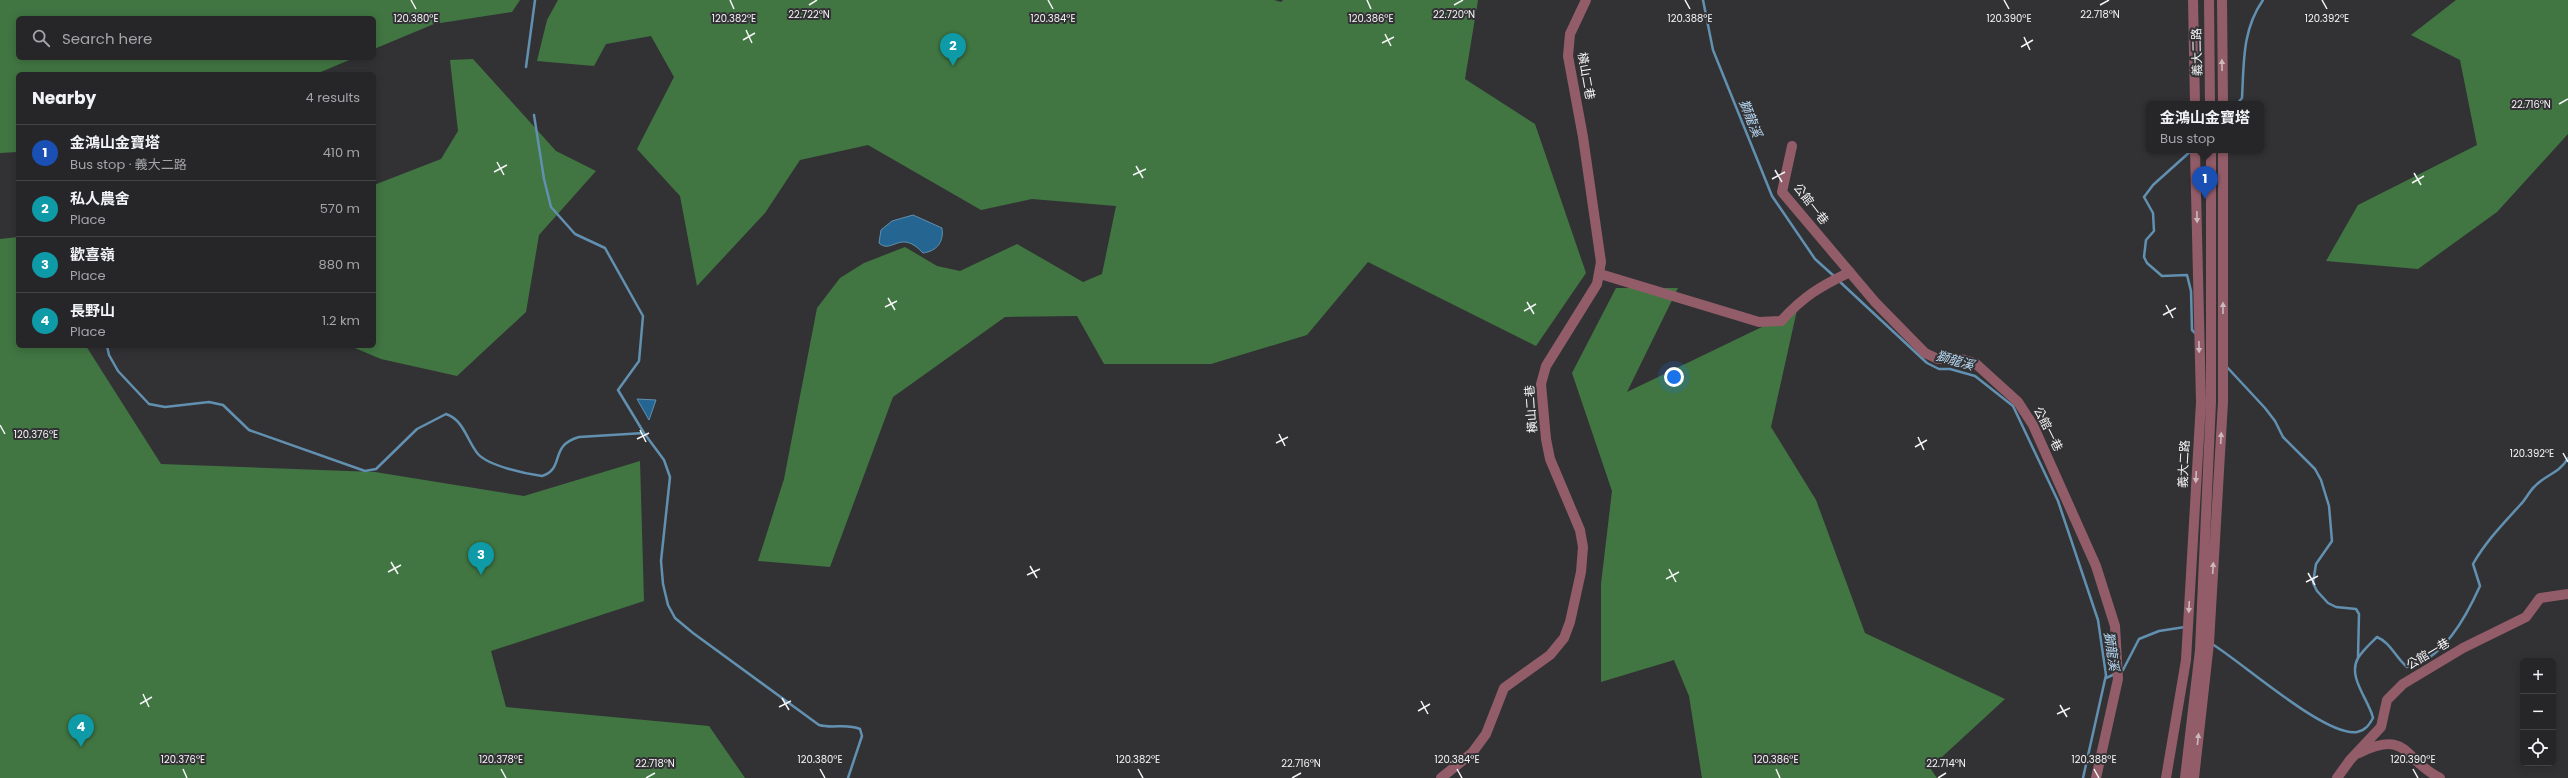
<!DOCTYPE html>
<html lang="en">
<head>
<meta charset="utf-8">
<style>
  body { margin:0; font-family:Poppins,"Noto Sans TC",sans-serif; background:#2e2e30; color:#f1f3f6 }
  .controls { position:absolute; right:12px; bottom:12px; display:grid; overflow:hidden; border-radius:6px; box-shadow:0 2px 10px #0003 }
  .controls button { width:36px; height:36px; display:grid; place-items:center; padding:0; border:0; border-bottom:1px solid #424345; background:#262628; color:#f1f3f6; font:20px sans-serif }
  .you { position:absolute; left:1674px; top:377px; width:14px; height:14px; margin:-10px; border:3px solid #fff; border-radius:50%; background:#1a73e8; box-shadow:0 0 0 6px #1a73e833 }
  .badge { display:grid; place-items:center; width:26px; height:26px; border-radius:50%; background:#b45309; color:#fff; font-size:13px; font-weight:700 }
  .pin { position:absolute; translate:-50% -33px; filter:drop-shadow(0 1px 2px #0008) }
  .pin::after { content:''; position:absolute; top:21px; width:14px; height:12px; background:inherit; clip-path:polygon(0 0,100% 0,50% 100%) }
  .popup { position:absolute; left:2146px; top:101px; width:118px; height:52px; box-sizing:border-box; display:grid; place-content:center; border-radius:6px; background:#262628; filter:drop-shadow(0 1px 3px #0005); font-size:13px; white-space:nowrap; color:#a4a5a8 }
  .popup b { font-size:15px; color:#f1f3f6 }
  .popup::after { content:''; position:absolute; left:50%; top:100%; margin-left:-8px; border:8px solid transparent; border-top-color:#262628 }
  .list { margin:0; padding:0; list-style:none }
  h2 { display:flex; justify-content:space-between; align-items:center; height:52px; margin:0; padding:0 16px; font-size:17px }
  h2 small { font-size:13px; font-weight:400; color:#a4a5a8 }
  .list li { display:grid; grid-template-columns:26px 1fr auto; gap:12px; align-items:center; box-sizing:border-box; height:56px; padding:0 16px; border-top:1px solid #424345 }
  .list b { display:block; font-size:15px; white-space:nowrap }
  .list p { margin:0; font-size:13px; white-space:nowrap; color:#a4a5a8 }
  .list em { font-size:13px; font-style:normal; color:#a4a5a8 }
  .icon { flex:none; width:22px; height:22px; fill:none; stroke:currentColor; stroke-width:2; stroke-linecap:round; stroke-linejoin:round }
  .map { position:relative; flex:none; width:2568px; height:778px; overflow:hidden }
  .search { position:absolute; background:#262628; box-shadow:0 2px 10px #0003; left:16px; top:16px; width:360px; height:44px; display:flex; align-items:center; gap:10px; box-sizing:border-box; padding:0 14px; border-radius:6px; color:#a4a5a8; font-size:15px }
  .panel { position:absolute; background:#262628; box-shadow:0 2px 10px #0003; left:16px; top:72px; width:360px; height:276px; border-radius:6px }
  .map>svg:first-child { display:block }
</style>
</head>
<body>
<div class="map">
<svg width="2568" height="778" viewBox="0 0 2568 778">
  <rect width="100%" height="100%" fill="#323235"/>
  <path fill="#417642" d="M 0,0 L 520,0 L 512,12 L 434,24 L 374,49 L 374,18 L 18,18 L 18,58 L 354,58 L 316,74 L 18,74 L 18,152 L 0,153 Z
    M 558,0 L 1274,0 L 1281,2 L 1283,0 L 1478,0 L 1465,79 L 1535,124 L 1586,273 L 1536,346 L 1368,262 L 1307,335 L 1211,364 L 1104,364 L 1077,316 L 1005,317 L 893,397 L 830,567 L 758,561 L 784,479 L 817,308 L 840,278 L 864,263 L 905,247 L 937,266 L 960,271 L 1017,244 L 1083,282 L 1102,274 L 1116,206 L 1032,199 L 981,210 L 868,145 L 800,160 L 765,213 L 697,286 L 680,196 L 637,149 L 674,77 L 651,36 L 606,44 L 594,66 L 537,61 L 547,20 Z
    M 2456,0 L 2568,0 L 2568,134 L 2497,212 L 2418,269 L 2326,261 L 2358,205 L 2477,145 L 2460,60 L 2411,35 Z
    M 473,59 L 556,151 L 596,171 L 539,235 L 526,312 L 457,376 L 381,359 L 350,346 L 374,346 L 374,185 L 441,159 L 458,131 L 450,60 Z
    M 18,237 L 18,346 L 86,346 L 161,464 L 375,472 L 524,496 L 640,461 L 644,601 L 491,651 L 506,707 L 709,726 L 745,778 L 0,778 L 0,239 Z
    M 1616,288 L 1678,288 L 1627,392 L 1797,310 L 1771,427 L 1816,500 L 1865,633 L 2005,699 L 1930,768 L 1937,778 L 1702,778 L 1689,696 L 1674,660 L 1601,682 L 1601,584 L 1612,491 L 1572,373 Z"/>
  <path fill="#246592" stroke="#6290b0" d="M 913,215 L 942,228 C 944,242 937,251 923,253 C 900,228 892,255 879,243 L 881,230 L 892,221 Z
    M 637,399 L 656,400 L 649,420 Z"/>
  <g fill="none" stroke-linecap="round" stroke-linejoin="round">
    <path stroke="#6290b0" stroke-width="2.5" d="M 1703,0 L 1713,50 L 1772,196 L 1815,259 L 1835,277
      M 526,67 L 535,0
      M 2237,104 L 2242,98 C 2244,63 2242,30 2263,0
      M 534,115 L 544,179 L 551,207 L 575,234 L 605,248 L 643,316 L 639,361 L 618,390 L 644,433 L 664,460 L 670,477 L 661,561 L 663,584 L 668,605 L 675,618 L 693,633 L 819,725 C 833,729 846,723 860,729 L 862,736 L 848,778
      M 2192,150 L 2153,185 L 2144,197 L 2153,213 L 2154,231 L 2146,240 L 2144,257 L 2147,263 L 2162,276 L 2187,275 L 2191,291 L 2192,330 L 2195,333
      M 1839,281 L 1927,363 L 1939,369 L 1950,369 L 1975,376 L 2013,406 L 2058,501 L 2098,620 L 2106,675 L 2083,778
      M 107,346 L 109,355 L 118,371 L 149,404 L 165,407 L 209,402 L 223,405 L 249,430 L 365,471 L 376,469 L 417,429 L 446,414 C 464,420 467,441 478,454 C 489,466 526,474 542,476 C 566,468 548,446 579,437 L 644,433
      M 2226,366 L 2265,408 L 2275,421 L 2283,437 L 2315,469 L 2321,480 L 2329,506 L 2332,541 L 2316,564 L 2313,583 L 2317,591 L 2328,603 L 2336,607 L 2356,609 L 2359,614 L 2358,658
      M 2212,644 C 2242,662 2325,737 2357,732 C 2366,730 2369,725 2373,718 C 2369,700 2347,677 2358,658 C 2363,650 2371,643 2377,637 C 2391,643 2395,657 2407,667 C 2443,660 2466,617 2480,586 L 2473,564 C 2486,541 2503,524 2521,504 C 2526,499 2529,492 2534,487 C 2546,474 2559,474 2568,458
      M 2120,671 L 2123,670 L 2139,639 L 2159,631 L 2185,627
      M 2106,678 L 2115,674"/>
    <path stroke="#925d69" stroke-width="10" d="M 2193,0 L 2195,104
      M 2209,0 L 2210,104
      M 2222,0 L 2223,104
      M 1792,146 L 1782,192 L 1875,302 L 1925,353 L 1938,359 L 1961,359 L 1975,363 L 2018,402 L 2033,425 L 2096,566 L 2115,626 L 2118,679 L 2096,778
      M 1600,274 L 1759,322 L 1781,321 C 1804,296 1819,287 1850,272
      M 2359,753 C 2409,729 2402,759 2440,778
      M 1441,778 L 1472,753 L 1486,734 L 1504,688 L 1550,655 L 1564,638 L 1570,622 L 1581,572 L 1583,547 L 1580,530 L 1550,459 L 1546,439 L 1541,384 L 1546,366 L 1597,284 L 1601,262 L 1583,137 L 1568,56 L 1570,34 L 1586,0
      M 2166,778 L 2186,660 L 2201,402 L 2195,150
      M 2185,778 L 2200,650 L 2211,402 L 2211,150
      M 2194,778 L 2209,643 L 2223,402 L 2223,150
      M 2337,778 L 2350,760 L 2381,727 L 2387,700 L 2403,684 L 2463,648 L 2526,617 L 2540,598 L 2568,594"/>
  </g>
  <defs><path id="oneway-solid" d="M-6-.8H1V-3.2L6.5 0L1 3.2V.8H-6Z"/></defs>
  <g fill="#cdb8be">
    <use href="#oneway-solid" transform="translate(2222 65) rotate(-91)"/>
    <use href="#oneway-solid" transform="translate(2197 217) rotate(89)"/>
    <use href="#oneway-solid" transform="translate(2223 308) rotate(-90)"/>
    <use href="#oneway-solid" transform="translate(2199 347) rotate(89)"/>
    <use href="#oneway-solid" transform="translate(2221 438) rotate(-87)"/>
    <use href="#oneway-solid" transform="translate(2196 477) rotate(93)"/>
    <use href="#oneway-solid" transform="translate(2213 568) rotate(-87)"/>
    <use href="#oneway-solid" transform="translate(2189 607) rotate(93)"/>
    <use href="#oneway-solid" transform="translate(2198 739) rotate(-84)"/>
  </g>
  <path fill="none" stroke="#f4f4f6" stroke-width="1.5" d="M 411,0 L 416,9M 730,0 L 734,9M 1048,0 L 1053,9M 1367,0 L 1371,9M 1685,0 L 1690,9M 2004,0 L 2009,9M 2322,0 L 2327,9M 809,5 L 817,0M 1454,5 L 1463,0M 2100,5 L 2109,0M 746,30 L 752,43M 1385,34 L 1391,46M 2024,37 L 2030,50M 743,40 L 755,33M 1382,43 L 1394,37M 2021,47 L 2033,40M 2559,104 L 2568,99M 497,162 L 504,175M 1136,166 L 1143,178M 1775,170 L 1782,182M 494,172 L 507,165M 2414,173 L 2421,185M 1133,175 L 1146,169M 1772,179 L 1785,172M 2412,183 L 2424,176M 888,298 L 895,310M 1527,302 L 1534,314M 2166,305 L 2173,318M 885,307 L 897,301M 1524,311 L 1536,304M 2163,315 L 2176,308M 0,425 L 5,434M 640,430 L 646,442M 1279,434 L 1285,446M 1918,437 L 1924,450M 637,439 L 649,433M 1276,443 L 1288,437M 1915,447 L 1927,440M 2563,453 L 2568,462M 391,562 L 398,574M 1030,566 L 1037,578M 1669,569 L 1676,582M 388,572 L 401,565M 2308,573 L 2315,585M 1027,575 L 1040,569M 1666,579 L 1679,572M 2306,582 L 2318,576M 143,694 L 149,707M 782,698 L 789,710M 1421,701 L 1428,714M 140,704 L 152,697M 2060,705 L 2067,717M 779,707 L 791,701M 1418,711 L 1430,704M 2057,714 L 2070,708M 183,769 L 187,778M 501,769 L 506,778M 820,769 L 825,778M 1138,769 L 1143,778M 1457,769 L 1462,778M 1776,769 L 1780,778M 2094,769 L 2099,778M 2413,769 L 2418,778M 646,778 L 655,773M 1292,778 L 1301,773M 1938,778 L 1946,773"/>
  <g text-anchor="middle" stroke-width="4" stroke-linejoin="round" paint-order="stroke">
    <g font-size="12" fill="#f4f4f6" stroke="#323235">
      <text transform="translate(2197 52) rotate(-91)" y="4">義大二路</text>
      <text transform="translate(1586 76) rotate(80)" y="4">橫山二巷</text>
      <text transform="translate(1811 204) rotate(52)" y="4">公館一巷</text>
      <text transform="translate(1531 409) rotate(-94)" y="4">橫山二巷</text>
      <text transform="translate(2048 429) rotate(63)" y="4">公館一巷</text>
      <text transform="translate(2184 464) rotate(-87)" y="4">義大二路</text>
      <text transform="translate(2428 654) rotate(-31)" y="4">公館一巷</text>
    </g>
    <g font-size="13" font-style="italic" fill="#b9daf5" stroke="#323235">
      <text transform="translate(1751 118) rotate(68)" y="5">獅龍溪</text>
      <text transform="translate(1955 360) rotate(16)" y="5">獅龍溪</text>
      <text transform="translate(2112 651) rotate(82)" y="5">獅龍溪</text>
    </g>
  </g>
  <g font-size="10" text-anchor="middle" fill="#f4f4f6" stroke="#323235" stroke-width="4" stroke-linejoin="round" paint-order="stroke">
    <text x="809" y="18">22.722°N</text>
    <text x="1454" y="18">22.720°N</text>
    <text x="2100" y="18">22.718°N</text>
    <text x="416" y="22">120.380°E</text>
    <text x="734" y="22">120.382°E</text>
    <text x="1053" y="22">120.384°E</text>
    <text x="1371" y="22">120.386°E</text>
    <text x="1690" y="22">120.388°E</text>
    <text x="2009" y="22">120.390°E</text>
    <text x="2327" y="22">120.392°E</text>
    <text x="2531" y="108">22.716°N</text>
    <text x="36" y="438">120.376°E</text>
    <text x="2532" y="457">120.392°E</text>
    <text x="183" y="763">120.376°E</text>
    <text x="501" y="763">120.378°E</text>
    <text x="820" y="763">120.380°E</text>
    <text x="1138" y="763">120.382°E</text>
    <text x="1457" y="763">120.384°E</text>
    <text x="1776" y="763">120.386°E</text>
    <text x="2094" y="763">120.388°E</text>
    <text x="2413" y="763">120.390°E</text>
    <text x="655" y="767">22.718°N</text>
    <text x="1301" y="767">22.716°N</text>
    <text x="1946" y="767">22.714°N</text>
  </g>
</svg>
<div class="controls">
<button>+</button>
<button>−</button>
<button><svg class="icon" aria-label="locate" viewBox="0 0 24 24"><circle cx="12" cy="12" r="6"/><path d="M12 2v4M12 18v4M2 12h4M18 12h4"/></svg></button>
</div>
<div class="you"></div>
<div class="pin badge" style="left:2205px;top:199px;background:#1a4fb4">1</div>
<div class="popup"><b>金鴻山金寶塔</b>Bus stop</div>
<div class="pin badge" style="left:953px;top:66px;background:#0f9aa8">2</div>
<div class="pin badge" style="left:481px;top:575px;background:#0f9aa8">3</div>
<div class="pin badge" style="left:81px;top:747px;background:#0f9aa8">4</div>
<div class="search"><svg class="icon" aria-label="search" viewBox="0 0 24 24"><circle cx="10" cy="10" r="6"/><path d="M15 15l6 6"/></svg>Search here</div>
<section class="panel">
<h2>Nearby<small>4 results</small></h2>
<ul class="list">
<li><span class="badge" style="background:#1a4fb4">1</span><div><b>金鴻山金寶塔</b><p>Bus stop · 義大二路</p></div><em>410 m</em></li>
<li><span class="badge" style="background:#0f9aa8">2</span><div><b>私人農舍</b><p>Place</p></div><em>570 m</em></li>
<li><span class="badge" style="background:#0f9aa8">3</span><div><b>歡喜嶺</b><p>Place</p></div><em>880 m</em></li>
<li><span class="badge" style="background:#0f9aa8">4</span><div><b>長野山</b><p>Place</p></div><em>1.2 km</em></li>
</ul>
</section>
</div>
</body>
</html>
